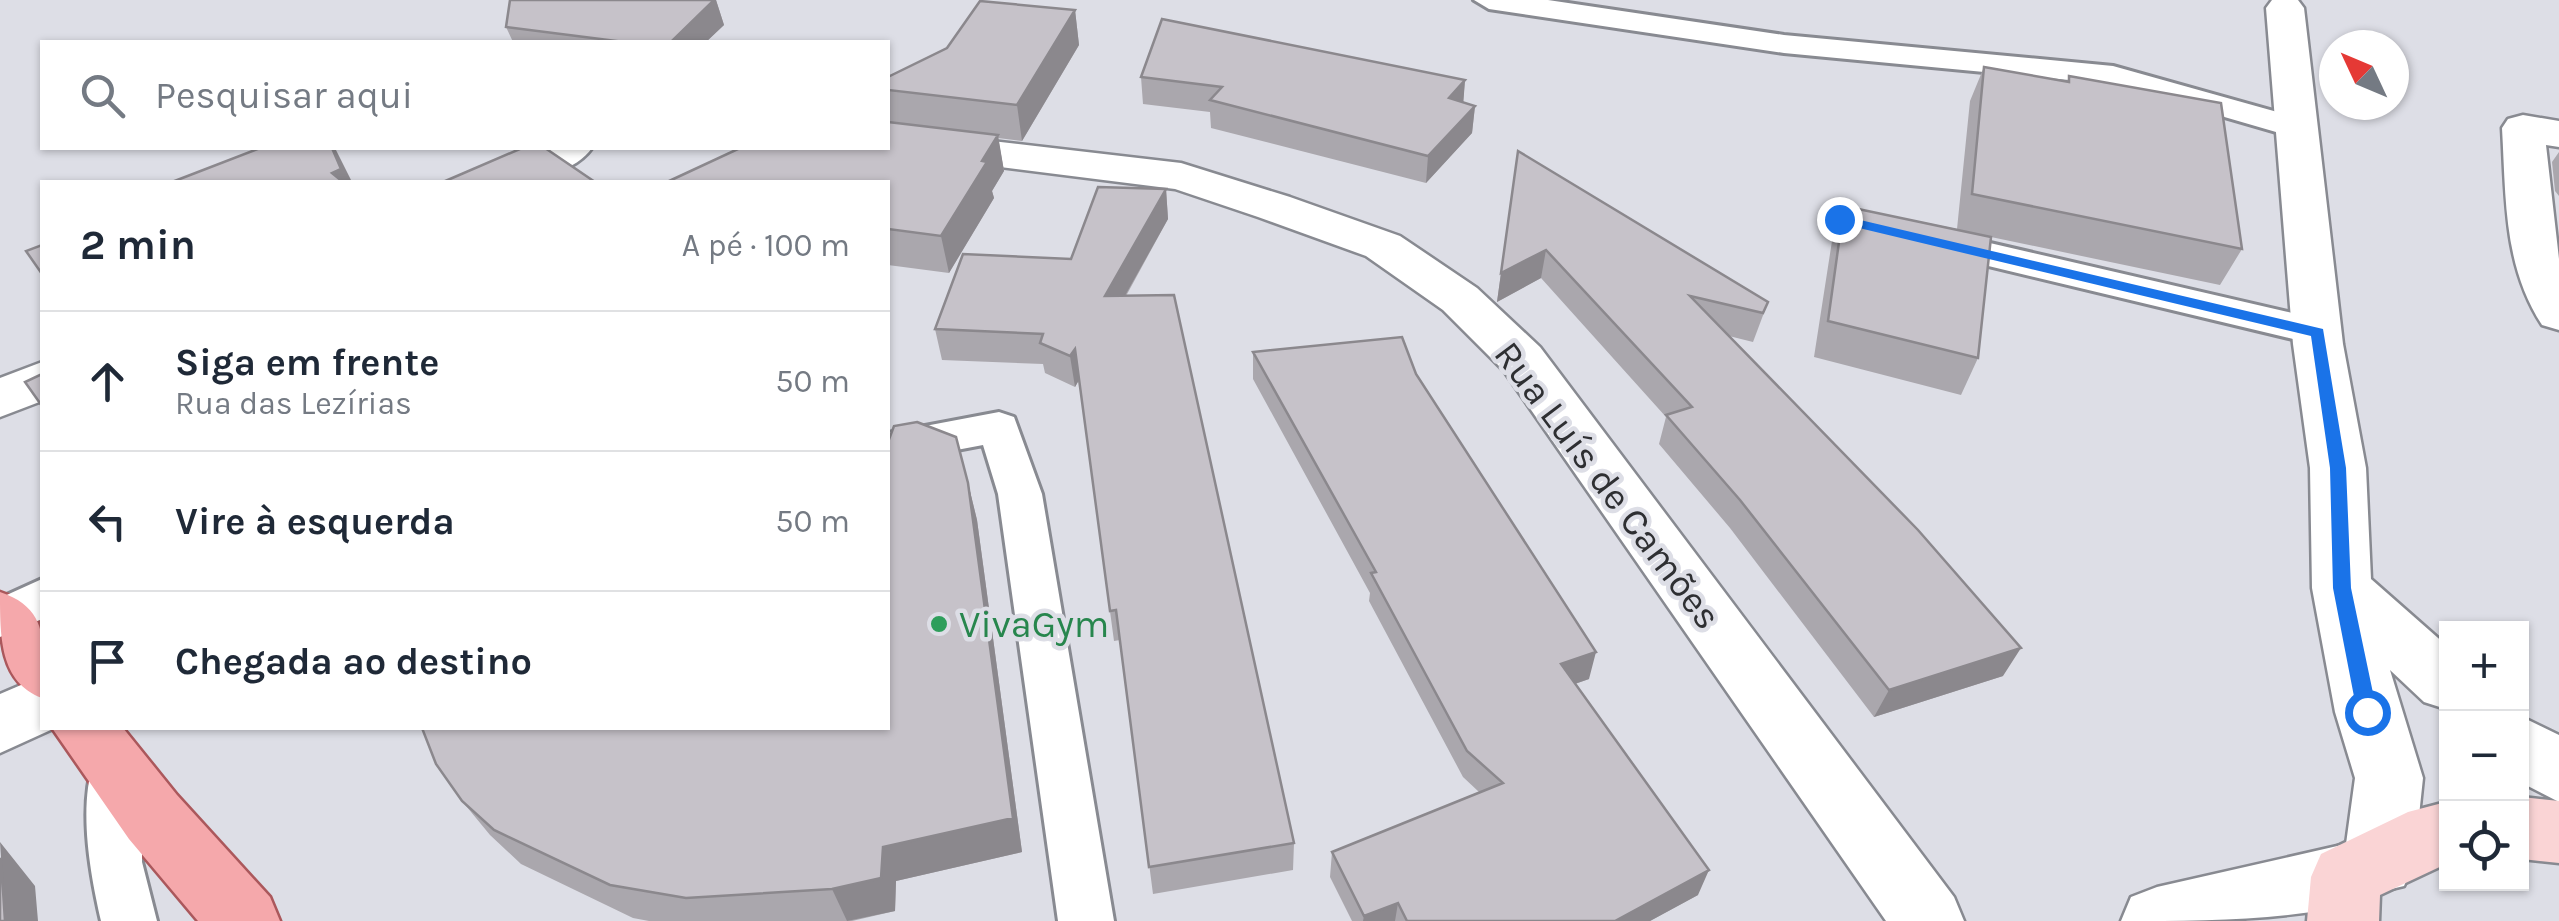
<!DOCTYPE html>
<html lang="pt">
<head>
<meta charset="utf-8">
<style>
  body { margin:0; font-family:Karla,sans-serif; background:#f6f6f7; color:#1f2937 }
  .controls { position:absolute; right:30px; bottom:30px; display:grid; overflow:hidden; border-radius:0px; box-shadow:0 2px 8px #0004 }
  .controls button { width:90px; height:90px; display:grid; place-items:center; padding:0; border:0; border-bottom:2px solid #e0e1e3; background:#fff; color:#1f2937; font:50px sans-serif }
  .compass { position:absolute; left:2319px; top:30px; width:90px; height:90px; border-radius:50%; background:#fff; box-shadow:0 2px 8px #0004; rotate:314deg }
  .stop { position:absolute; width:30px; height:30px; margin:-22px; border:8px solid #1a73e8; border-radius:50%; background:#fff }
  .stop.end { background:#1a73e8; border-color:#fff; box-shadow:0 2px 10px #0008 }
  .list { margin:0; padding:0; list-style:none }
  h2 { display:flex; justify-content:space-between; align-items:center; height:130px; margin:0; padding:0 40px; font-size:42px }
  h2 small { font-size:32px; font-weight:400; color:#747a83 }
  .list li { display:grid; grid-template-columns:65px 1fr auto; gap:30px; align-items:center; box-sizing:border-box; height:140px; padding:0 40px; border-top:2px solid #e0e1e3 }
  .list b { display:block; font-size:38px; white-space:nowrap }
  .list p { margin:0; font-size:32px; white-space:nowrap; color:#747a83 }
  .list em { font-size:32px; font-style:normal; color:#747a83 }
  .icon { flex:none; width:55px; height:55px; fill:none; stroke:currentColor; stroke-width:2; stroke-linecap:round; stroke-linejoin:round }
  .map { position:relative; flex:none; width:2559px; height:921px; overflow:hidden }
  .search { position:absolute; background:#fff; box-shadow:0 2px 8px #0004; left:40px; top:40px; width:850px; height:110px; display:flex; align-items:center; gap:25px; box-sizing:border-box; padding:0 35px; border-radius:0px; color:#747a83; font-size:38px }
  .panel { position:absolute; background:#fff; box-shadow:0 2px 8px #0004; left:40px; top:180px; width:850px; height:550px; border-radius:0px }
  .map>svg:first-child { display:block }
</style>
</head>
<body>
<div class="map">
<svg width="2559" height="921" viewBox="0 0 2559 921">
  <rect width="100%" height="100%" fill="#dddee6"/>
  <g fill="none" stroke-linecap="round" stroke-linejoin="round">
    <g stroke="#888a91" stroke-width="6">
      <path id="lane" d="M 1474,0 L 1548,0 L 1784,35 L 2113,66 L 2309,121 L 2313,128 L 2297,138 L 2111,84 L 1784,53 L 1489,9 Z
        M 1839,208 L 2318,319 L 2332,323 L 2337,332 L 2332,341 L 2318,345 L 1826,227 L 1821,219 L 1826,211 Z
        M 999,412 L 1014,417 L 1042,494 L 1114,921 L 1058,921 L 998,494 L 983,445 L 888,463 L 888,433 Z
        M 42,579 L 42,619 L 0,637 L 0,598 Z
        M 116,746 L 134,752 L 142,768 L 142,862 L 157,921 L 101,921 C 90,873 76,798 98,752 Z"/>
    </g>
    <g stroke="#888a91" stroke-width="5">
      <path id="street" d="M 2272,0 L 2298,0 L 2304,8 L 2343,344 L 2366,468 L 2371,579 L 2446,645 L 2446,709 L 2424,702 L 2390,670 L 2423,778 L 2414,863 L 2404,886 L 2374,893 L 2371,900 C 2291,921 2205,921 2121,921 L 2131,897 L 2157,887 L 2346,844 L 2355,778 L 2335,712 L 2312,588 L 2310,468 L 2293,344 L 2266,8 Z
        M 2523,115 L 2559,121 L 2559,147 L 2546,145 L 2559,259 L 2559,330 L 2542,325 C 2503,265 2506,197 2502,128 L 2508,119 Z
        M 888,129 L 1181,163 L 1290,197 L 1400,236 L 1477,288 L 1540,347 L 1954,897 L 1964,921 L 1886,921 L 1504,371 L 1443,310 L 1366,256 L 1258,217 L 1175,189 L 873,151 L 870,148 L 888,148 Z
        M 534,148 L 592,148 C 569,181 504,184 468,182 L 474,173 Z
        M 42,362 L 42,401 L 0,417 L 0,378 Z
        M 42,676 L 42,728 L 55,728 L 0,753 L 0,694 Z
        M 2522,717 L 2559,735 L 2559,802 L 2522,783 Z"/>
    </g>
    <g stroke="#888a91" stroke-width="5">
      <path id="secondary" d="M 2522,797 L 2559,801 L 2559,863 L 2522,859 Z
        M 2446,802 L 2446,864 L 2380,895 L 2379,921 L 2307,921 L 2311,877 L 2321,854 L 2408,812 Z"/>
    </g>
    <g stroke="#ab585c" stroke-width="5">
      <path id="primary" d="M 0,592 C 54,610 42,650 42,698 C 0,682 0,638 0,592 Z
        M 52,728 L 123,728 L 177,795 L 270,897 L 280,921 L 198,921 L 129,839 Z"/>
    </g>
    <use href="#lane" fill="#fff" fill-rule="evenodd"/>
    <use href="#street" fill="#fff" fill-rule="evenodd"/>
    <use href="#secondary" fill="#fad4d5" fill-rule="evenodd"/>
    <use href="#primary" fill="#f5a8ab" fill-rule="evenodd"/>
  </g>
  <path fill="#aaa7ad" d="M 510,0 L 716,0 L 724,25 L 706,42 L 513,42 L 506,27 Z
    M 1075,10 L 1079,45 L 1022,141 L 998,138 L 1004,171 L 992,191 L 994,198 L 949,273 L 888,265 L 888,77 Z
    M 1984,67 L 2067,82 L 2069,76 L 2242,249 L 2220,285 L 1991,237 L 1978,358 L 1961,395 L 1814,357 L 1832,241 L 1844,206 L 1957,229 L 1970,101 Z
    M 1141,77 L 1465,80 L 1463,102 L 1475,106 L 1472,133 L 1426,183 L 1211,128 L 1210,112 L 1143,104 Z
    M 1518,151 L 1768,302 L 1753,342 L 1729,336 L 2003,676 L 1874,717 L 1730,528 L 1659,444 L 1666,417 L 1541,278 L 1497,302 Z
    M 2559,152 L 2559,196 L 2555,191 L 2552,162 Z
    M 1166,189 L 1168,219 L 1126,296 L 1294,843 L 1293,870 L 1153,894 L 1120,640 L 1114,641 L 1079,380 L 1075,387 L 1045,373 L 1043,364 L 942,360 L 935,329 L 1071,259 Z
    M 1253,352 L 1416,374 L 1589,679 L 1575,684 L 1698,895 L 1650,921 L 1352,921 L 1330,877 L 1332,852 L 1479,792 L 1463,777 L 1369,601 L 1370,593 L 1253,379 Z
    M 968,483 L 977,520 L 1022,852 L 896,881 L 895,911 L 852,921 L 649,921 L 633,918 L 521,864 L 490,835 L 462,801 Z"/>
  <path fill="#8b888d" d="M 714,0 L 716,0 L 724,25 L 706,42 L 671,42 Z
    M 1075,10 L 1079,45 L 1022,141 L 1017,105 Z
    M 1465,80 L 1463,107 L 1449,98 Z
    M 1475,106 L 1472,133 L 1426,183 L 1428,156 Z
    M 998,135 L 1004,171 L 992,191 L 994,198 L 949,273 L 941,236 L 982,161 Z
    M 332,148 L 335,148 L 352,182 L 337,182 L 332,173 Z
    M 1166,189 L 1168,219 L 1108,326 L 1105,296 Z
    M 1546,250 L 1541,278 L 1497,302 L 1501,273 Z
    M 1075,349 L 1079,380 L 1075,387 L 1070,356 Z
    M 968,483 L 977,520 L 1022,852 L 896,881 L 895,911 L 847,921 L 832,889 Z
    M 2021,648 L 2003,676 L 1874,717 L 1889,690 Z
    M 1596,652 L 1589,679 L 1554,691 L 1561,664 Z
    M 0,842 L 35,886 L 38,921 L 5,921 Z
    M 1709,870 L 1698,895 L 1650,921 L 1615,921 Z
    M 1398,903 L 1395,921 L 1363,921 L 1364,916 Z"/>
  <path fill="#c6c2c9" stroke="#8b888d" stroke-width="2.5" d="M 510,0 L 714,0 L 671,42 L 624,42 L 506,27 Z
    M 980,1 L 1075,10 L 1017,105 L 888,90 L 888,77 L 947,48 Z
    M 1162,19 L 1465,80 L 1449,98 L 1475,106 L 1428,156 L 1210,100 L 1222,87 L 1141,77 Z
    M 1984,67 L 2069,82 L 2069,76 L 2221,103 L 2242,249 L 1972,194 Z
    M 888,122 L 998,135 L 982,161 L 987,162 L 941,236 L 888,229 L 888,182 L 667,182 L 740,148 L 888,148 Z
    M 260,148 L 332,148 L 341,169 L 332,173 L 343,182 L 172,182 Z
    M 522,148 L 545,148 L 595,182 L 443,182 Z
    M 1518,151 L 1768,302 L 1763,313 L 1690,296 L 1918,530 L 2021,648 L 1889,690 L 1740,500 L 1666,415 L 1692,407 L 1546,250 L 1501,273 Z
    M 1098,187 L 1166,189 L 1105,296 L 1174,295 L 1294,843 L 1149,867 L 1116,610 L 1110,611 L 1075,349 L 1070,356 L 1040,343 L 1043,334 L 935,329 L 963,254 L 1071,259 Z
    M 1844,206 L 1991,237 L 1978,358 L 1828,321 Z
    M 42,245 L 42,274 L 26,251 Z
    M 1402,337 L 1416,374 L 1596,652 L 1561,664 L 1709,870 L 1615,921 L 1407,921 L 1398,903 L 1364,916 L 1332,852 L 1503,783 L 1467,751 L 1371,573 L 1376,572 L 1253,352 Z
    M 42,374 L 42,406 L 25,382 Z
    M 917,422 L 956,437 L 968,483 L 1013,818 L 883,847 L 881,878 L 832,889 L 686,898 L 610,885 L 494,830 L 462,801 L 436,764 L 422,728 L 888,728 L 888,442 L 894,426 Z
    M 0,859 L 1,860 L 5,921 L 0,921 Z"/>
  <path fill="#1a73e8" d="M 1839,215 L 2323,329 L 2346,468 L 2351,588 L 2377,712 L 2374,717 L 2360,717 L 2357,712 L 2333,588 L 2330,468 L 2311,336 L 1834,222 Z"/>
  <circle fill="#2e9e5b" stroke="#dddee6" stroke-width="4" cx="939" cy="624" r="10"/>
  <g text-anchor="middle" stroke-width="9" stroke-linejoin="round" paint-order="stroke">
    <g font-size="38" fill="#2e2f32" stroke="#dddee6">
      <text transform="translate(1608 485) rotate(53)" y="13">Rua Luís de Camões</text>
    </g>
    <g font-size="38" fill="#27864d" stroke="#dddee6" text-anchor="start">
      <text x="959" y="637">VivaGym</text>
    </g>
  </g>
</svg>
<div class="controls">
<button>+</button>
<button>−</button>
<button><svg class="icon" aria-label="locate" viewBox="0 0 24 24"><circle cx="12" cy="12" r="6"/><path d="M12 2v4M12 18v4M2 12h4M18 12h4"/></svg></button>
</div>
<svg class="compass" viewBox="-18 -18 36 36"><path d="M0-13l5 13h-10z" fill="#e53935"/><path d="M0 13l5-13h-10z" fill="#747a83"/></svg>
<div class="stop" style="left:2367px;top:712px"></div>
<div class="stop end" style="left:1839px;top:219px"></div>
<div class="search"><svg class="icon" aria-label="search" viewBox="0 0 24 24"><circle cx="10" cy="10" r="6"/><path d="M15 15l6 6"/></svg>Pesquisar aqui</div>
<section class="panel">
<h2>2 min<small>A pé · 100 m</small></h2>
<ul class="list">
<li><svg class="icon" aria-label="ahead" viewBox="0 0 24 24"><path d="M12 20V5M6 11l6-6 6 6"/></svg><div><b>Siga em frente</b><p>Rua das Lezírias</p></div><em>50 m</em></li>
<li><svg class="icon" aria-label="left" viewBox="0 0 24 24"><path d="M17 20v-9H6M10 6l-5 5 5 5"/></svg><div><b>Vire à esquerda</b></div><em>50 m</em></li>
<li><svg class="icon" aria-label="arrive" viewBox="0 0 24 24"><path d="M6 21V4h12l-3 4 3 4H6"/></svg><div><b>Chegada ao destino</b></div></li>
</ul>
</section>
</div>
</body>
</html>
